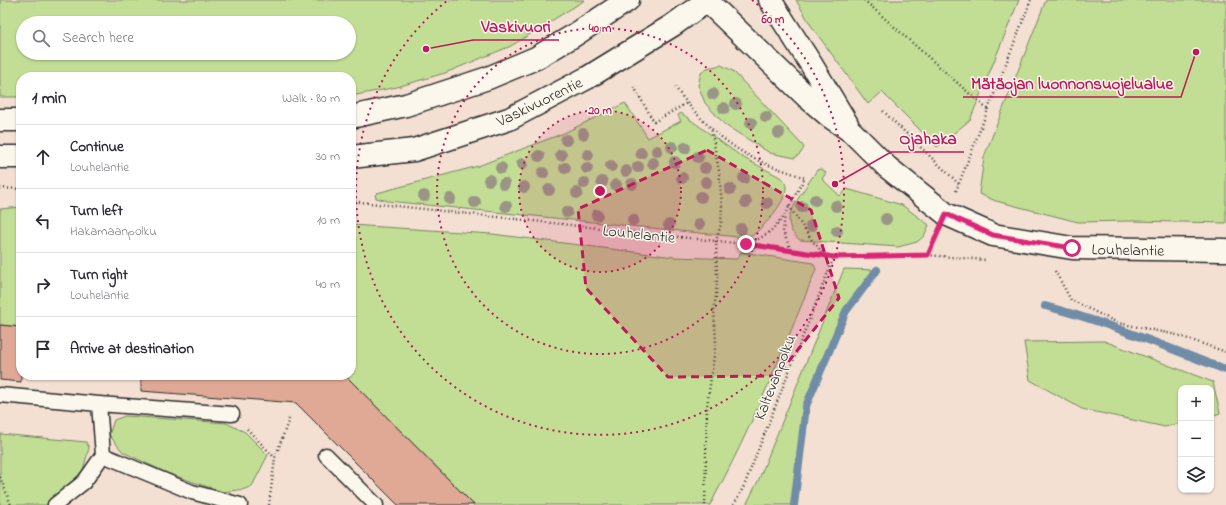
<!DOCTYPE html>
<html lang="en">
<head>
<meta charset="utf-8">
<style>
  body { margin:0; font-family:"Indie Flower",sans-serif; background:#f7f7f7; color:#2b2b33 }
  .controls { position:absolute; right:12px; bottom:12px; display:grid; overflow:hidden; border-radius:8px; box-shadow:0 1px 3px #0004 }
  .controls button { width:36px; height:36px; display:grid; place-items:center; padding:0; border:0; border-bottom:1px solid #e1e1e2; background:#fff; color:#2b2b33; font:20px sans-serif }
  .stop { position:absolute; width:12px; height:12px; margin:-9px; border:3px solid #db2777; border-radius:50%; background:#fff }
  .stop.end { background:#db2777; border-color:#fff; box-shadow:0 1px 4px #0008 }
  .list { margin:0; padding:0; list-style:none }
  h2 { display:flex; justify-content:space-between; align-items:center; height:52px; margin:0; padding:0 16px; font-size:17px }
  h2 small { font-size:13px; font-weight:400; color:#7c7c81 }
  .list li { display:grid; grid-template-columns:26px 1fr auto; gap:12px; align-items:center; box-sizing:border-box; height:64px; padding:0 16px; border-top:1px solid #e1e1e2 }
  .list b { display:block; font-size:15px; white-space:nowrap }
  .list p { margin:0; font-size:13px; white-space:nowrap; color:#7c7c81 }
  .list em { font-size:13px; font-style:normal; color:#7c7c81 }
  .icon { flex:none; width:22px; height:22px; fill:none; stroke:currentColor; stroke-width:2; stroke-linecap:round; stroke-linejoin:round }
  .map { position:relative; flex:none; width:1226px; height:505px; overflow:hidden }
  .search { position:absolute; background:#fff; box-shadow:0 1px 3px #0004; left:16px; top:16px; width:340px; height:44px; display:flex; align-items:center; gap:10px; box-sizing:border-box; padding:0 14px; border-radius:22px; color:#7c7c81; font-size:15px }
  .panel { position:absolute; background:#fff; box-shadow:0 1px 3px #0004; left:16px; top:72px; width:340px; height:308px; border-radius:16px }
  .map>svg:first-child { display:block }
</style>
</head>
<body>
<div class="map">
<svg width="1226" height="505" viewBox="0 0 1226 505">
  <rect width="100%" height="100%" fill="#f3e0d2"/>
  <filter id="ink" filterUnits="userSpaceOnUse"><feTurbulence type="fractalNoise" baseFrequency=".025" numOctaves="2"/><feDisplacementMap in="SourceGraphic" scale="8" xChannelSelector="R" yChannelSelector="G"/><feConvolveMatrix kernelMatrix="1 2 1 2 8 2 1 2 1" color-interpolation-filters="sRGB"/></filter>
  <g filter="url(#ink)">
    <path fill="#c2de95" stroke="#768460" fill-rule="evenodd" d="M 0,0 L 585,0 L 511,46 L 445,73 L 397,87 L 351,96 L 351,77 L 21,77 L 21,97 L 0,97 ZM 23,23 L 349,23 L 349,53 L 23,53 Z
      M 796,0 L 1019,0 L 970,120 L 937,147 L 882,92 L 868,104 L 812,27 Z
      M 1046,0 L 1226,0 L 1226,223 L 1132,221 L 1078,222 L 996,201 L 979,194 L 984,157 Z
      M 721,65 L 733,71 L 804,147 L 801,153 L 795,158 L 770,153 L 725,125 L 705,103 L 698,85 L 701,73 L 707,68 Z
      M 625,103 L 648,138 L 681,121 L 678,115 L 681,113 L 742,157 L 780,177 C 783,180 786,183 786,187 C 787,202 760,232 748,238 L 388,201 L 376,198 L 375,195 L 377,193 L 478,166 L 564,133 Z
      M 821,169 L 826,173 L 822,179 L 840,196 L 847,189 L 902,205 L 929,225 L 924,236 L 917,242 L 898,247 L 800,240 C 793,235 789,228 789,219 C 790,208 810,181 817,170 Z
      M 21,207 L 21,327 L 0,325 L 0,209 Z
      M 351,225 L 492,234 L 674,257 L 737,259 L 741,252 L 813,263 L 816,269 C 784,349 751,429 710,505 L 474,505 L 345,375 L 351,375 Z
      M 844,269 L 877,270 L 846,311 L 806,406 L 794,505 L 746,505 L 759,479 Z
      M 1104,341 L 1213,382 L 1220,413 L 1211,416 L 1211,388 L 1181,388 L 1181,423 L 1165,427 L 1082,409 L 1030,380 L 1024,342 Z
      M 125,416 L 226,423 L 245,432 L 268,455 L 252,486 L 245,489 L 223,492 L 167,473 L 123,452 L 109,435 L 114,420 Z
      M 0,434 L 86,442 L 89,448 L 83,470 L 65,489 L 46,505 L 0,505 Z"/>
    <g fill="none" stroke-linecap="round" stroke-linejoin="round">
      <path stroke="#708ca7" stroke-width="8" d="M 1045,306 C 1107,322 1166,347 1226,370
        M 794,505 L 806,406 L 846,311 L 877,270"/>
    </g>
    <path fill="#dfa995" stroke="#2b2b2b" d="M 0,325 L 21,327 L 21,382 L 0,380 Z
      M 141,375 L 345,375 L 474,505 L 398,505 L 296,403 L 141,391 Z"/>
    <g fill="none" stroke-linecap="round" stroke-linejoin="round">
      <g stroke="#2b2b2b" stroke-width="17">
        <path id="lane" d="M 0,395 L 99,404 L 232,414
          M 99,404 L 103,455
          M 326,455 L 376,505
          M 55,505 L 84,482 L 103,455 L 192,492 L 240,505"/>
      </g>
      <g stroke="#2b2b2b" stroke-width="25">
        <path id="secondary" d="M 706,0 L 808,98 L 829,116 L 852,132 L 887,167 L 946,214 L 993,235 L 1072,248 L 1226,250
          M 770,0 L 811,64 L 847,124
          M 351,117 L 406,105 L 488,78 L 536,58 L 573,36 L 628,0
          M 0,120 L 21,120
          M 0,157 L 21,157
          M 351,157 L 414,150 L 509,119 L 587,78 L 673,25 L 708,0"/>
      </g>
      <path stroke="#2b2b2b" stroke-width="2.5" stroke-dasharray="1 3" stroke-linecap="butt" d="M 864,0 L 988,110
        M 0,3 L 1,0
        M 634,87 L 654,122 L 687,103
        M 675,87 C 698,119 729,149 766,164 C 779,169 792,173 805,178 L 785,214 L 783,232 L 791,250
        M 883,111 L 960,185
        M 0,188 L 21,189
        M 956,191 L 1031,0
        M 351,201 L 771,247 L 834,257 L 928,255 L 985,260
        M 789,206 L 813,242 L 826,256
        M 747,244 C 766,236 772,232 784,215
        M 928,255 L 936,236
        M 1055,271 L 1071,300 L 1118,323 L 1177,335 L 1226,352
        M 247,429 L 275,458
        M 0,477 L 11,505
        M 269,505 L 275,458 L 290,416
        M 705,505 L 707,406 L 716,342 L 714,309 L 716,296 L 717,277 L 716,241 L 721,224 L 722,205 L 719,171 L 711,128
        M 734,505 L 744,486 L 834,257"/>
      <use href="#lane" stroke="#fbf7ec" stroke-width="14"/>
      <use href="#secondary" stroke="#fbf7ec" stroke-width="22"/>
    </g>
    <g fill="#9a9585">
      <circle cx="713" cy="94" r="6"/>
      <circle cx="736" cy="104" r="6"/>
      <circle cx="724" cy="108" r="6"/>
      <circle cx="766" cy="117" r="6"/>
      <circle cx="751" cy="123" r="6"/>
      <circle cx="779" cy="133" r="6"/>
      <circle cx="583" cy="134" r="6"/>
      <circle cx="566" cy="140" r="6"/>
      <circle cx="672" cy="147" r="6"/>
      <circle cx="685" cy="148" r="6"/>
      <circle cx="657" cy="151" r="6"/>
      <circle cx="641" cy="153" r="6"/>
      <circle cx="561" cy="155" r="6"/>
      <circle cx="588" cy="155" r="6"/>
      <circle cx="539" cy="156" r="6"/>
      <circle cx="698" cy="157" r="6"/>
      <circle cx="675" cy="162" r="6"/>
      <circle cx="653" cy="163" r="6"/>
      <circle cx="522" cy="164" r="6"/>
      <circle cx="611" cy="166" r="6"/>
      <circle cx="638" cy="167" r="6"/>
      <circle cx="501" cy="168" r="6"/>
      <circle cx="565" cy="168" r="6"/>
      <circle cx="587" cy="168" r="6"/>
      <circle cx="705" cy="168" r="6"/>
      <circle cx="626" cy="171" r="6"/>
      <circle cx="543" cy="173" r="6"/>
      <circle cx="682" cy="178" r="6"/>
      <circle cx="744" cy="178" r="6"/>
      <circle cx="489" cy="180" r="6"/>
      <circle cx="602" cy="182" r="6"/>
      <circle cx="706" cy="182" r="6"/>
      <circle cx="584" cy="183" r="6"/>
      <circle cx="504" cy="184" r="6"/>
      <circle cx="632" cy="184" r="6"/>
      <circle cx="616" cy="185" r="6"/>
      <circle cx="524" cy="187" r="6"/>
      <circle cx="730" cy="189" r="6"/>
      <circle cx="549" cy="190" r="6"/>
      <circle cx="577" cy="193" r="6"/>
      <circle cx="424" cy="196" r="6"/>
      <circle cx="701" cy="197" r="6"/>
      <circle cx="450" cy="199" r="6"/>
      <circle cx="815" cy="200" r="6"/>
      <circle cx="475" cy="202" r="6"/>
      <circle cx="746" cy="202" r="6"/>
      <circle cx="767" cy="203" r="6"/>
      <circle cx="506" cy="206" r="6"/>
      <circle cx="836" cy="206" r="6"/>
      <circle cx="802" cy="207" r="6"/>
      <circle cx="567" cy="212" r="6"/>
      <circle cx="597" cy="215" r="6"/>
      <circle cx="886" cy="219" r="6"/>
      <circle cx="633" cy="220" r="6"/>
      <circle cx="699" cy="224" r="6"/>
      <circle cx="669" cy="225" r="6"/>
      <circle cx="811" cy="226" r="6"/>
      <circle cx="741" cy="229" r="6"/>
      <circle cx="837" cy="231" r="6"/>
    </g>
  </g>
  <g fill="none" stroke-linecap="round" stroke-linejoin="round" filter="url(#ink)">
    <path stroke="#db2777" stroke-width="5" d="M 746,244 L 834,257 L 928,255 L 946,214 L 993,235 L 1072,248"/>
  </g>
  <path fill="#c2185b" fill-opacity="0.2" stroke="#c2185b" stroke-width="3" stroke-dasharray="8 5" stroke-linejoin="round" d="M 707,150 L 811,210 L 839,298 L 777,376 L 668,377 L 586,288 L 578,209 Z"/>
  <circle cx="600" cy="191" r="81" fill="#c2185b" fill-opacity=".12"/>
  <g fill="none" stroke="#c2185b" stroke-width="2" stroke-dasharray="2 4">
    <circle cx="600" cy="191" r="81"/>
    <circle cx="600" cy="191" r="163"/>
    <path d="M752 0A244 244 0 1 1 448 0"/>
  </g>
  <g text-anchor="middle" stroke-width="3" stroke-linejoin="round" paint-order="stroke">
    <g font-size="16" fill="#2b2b2b" stroke="#fbf7ec">
      <text transform="translate(539 101) rotate(-26)" y="6">Vaskivuorentie</text>
      <text transform="translate(639 233) rotate(6)" y="6">Louhelantie</text>
      <text transform="translate(1128 249) rotate(1)" y="6">Louhelantie</text>
      <text transform="translate(774 377) rotate(-69)" y="6">Kaltevanpolku</text>
    </g>
  </g>
  <circle cx="600" cy="191" r="6" fill="#c2185b" stroke="#fbf7ec" stroke-width="2"/>
  <g font-size="12" text-anchor="middle" font-weight="bold" fill="#c2185b" stroke="#fbf7ec" stroke-width="3" stroke-linejoin="round" paint-order="stroke">
    <text x="773" y="23">60 m</text>
    <text x="600" y="32">40 m</text>
    <text x="600" y="114">20 m</text>
  </g>
  <path fill="none" stroke="#c2185b" stroke-width="1.5" d="M426 49L473 40H559M1196 52L1181 97H963M835 184L891 152H964"/>
  <g fill="#c2185b" stroke="#fbf7ec" stroke-width="1.5">
    <circle cx="426" cy="49" r="4"/>
    <circle cx="1196" cy="52" r="4"/>
    <circle cx="835" cy="184" r="4"/>
  </g>
  <g font-size="17" text-anchor="middle" font-weight="bold" fill="#c2185b" stroke="#fbf7ec" stroke-width="3" stroke-linejoin="round" paint-order="stroke">
    <text x="516" y="32">Vaskivuori</text>
    <text x="1072" y="89">Mätäojan luonnonsuojelualue</text>
    <text x="928" y="144">Ojahaka</text>
  </g>
</svg>
<div class="controls">
<button>+</button>
<button>−</button>
<button><svg class="icon" aria-label="layers" viewBox="0 0 24 24"><path d="M12 4l9 5-9 5-9-5zM3 14l9 5 9-5"/></svg></button>
</div>
<div class="stop" style="left:1072px;top:248px"></div>
<div class="stop end" style="left:746px;top:244px"></div>
<div class="search"><svg class="icon" aria-label="search" viewBox="0 0 24 24"><circle cx="10" cy="10" r="6"/><path d="M15 15l6 6"/></svg>Search here</div>
<section class="panel">
<h2>1 min<small>Walk · 80 m</small></h2>
<ul class="list">
<li><svg class="icon" aria-label="ahead" viewBox="0 0 24 24"><path d="M12 20V5M6 11l6-6 6 6"/></svg><div><b>Continue</b><p>Louhelantie</p></div><em>30 m</em></li>
<li><svg class="icon" aria-label="left" viewBox="0 0 24 24"><path d="M17 20v-9H6M10 6l-5 5 5 5"/></svg><div><b>Turn left</b><p>Hakamaanpolku</p></div><em>10 m</em></li>
<li><svg class="icon" aria-label="right" viewBox="0 0 24 24"><path d="M7 20v-9h11M14 6l5 5-5 5"/></svg><div><b>Turn right</b><p>Louhelantie</p></div><em>40 m</em></li>
<li><svg class="icon" aria-label="arrive" viewBox="0 0 24 24"><path d="M6 21V4h12l-3 4 3 4H6"/></svg><div><b>Arrive at destination</b></div></li>
</ul>
</section>
</div>
</body>
</html>
